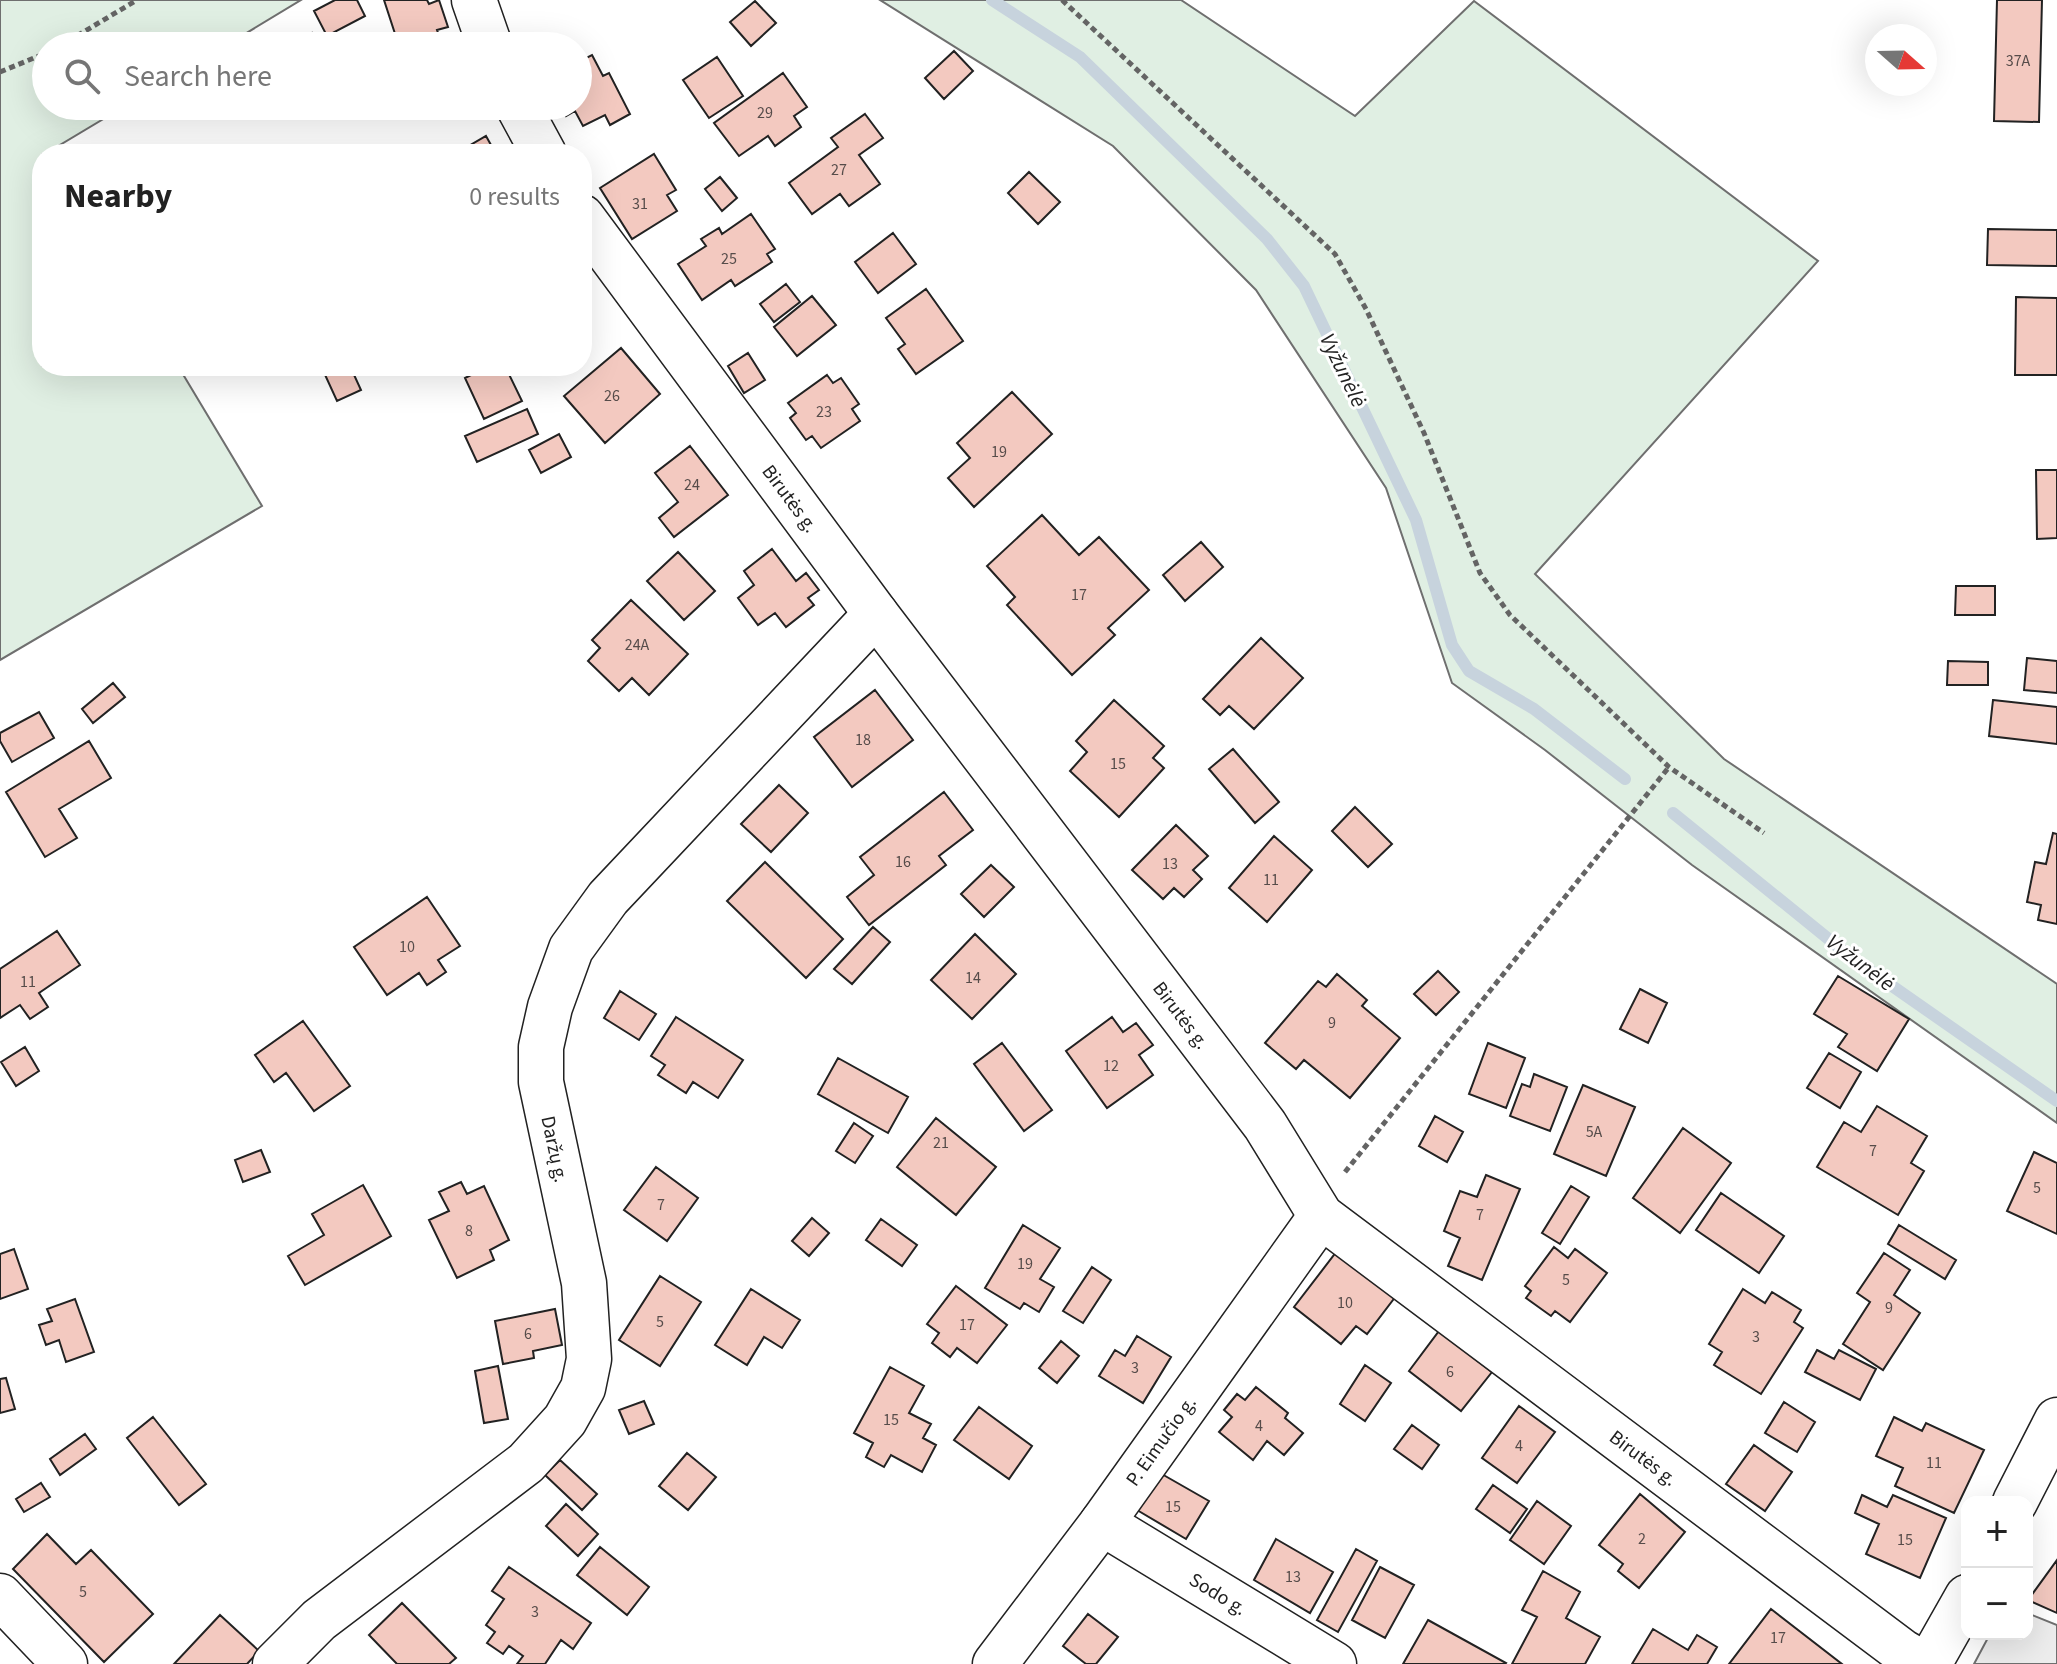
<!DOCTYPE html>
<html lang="en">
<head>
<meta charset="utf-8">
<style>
  body { margin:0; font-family:"Source Sans 3",sans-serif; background:#f6f6f6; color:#222 }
  .controls { position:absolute; right:24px; bottom:24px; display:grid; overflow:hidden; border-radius:16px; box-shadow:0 8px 32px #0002 }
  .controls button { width:72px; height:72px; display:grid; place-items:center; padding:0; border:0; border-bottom:2px solid #e0e0e0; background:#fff; color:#222; font:40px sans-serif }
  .compass { position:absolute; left:1865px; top:24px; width:72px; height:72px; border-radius:50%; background:#fff; box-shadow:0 8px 32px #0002; rotate:110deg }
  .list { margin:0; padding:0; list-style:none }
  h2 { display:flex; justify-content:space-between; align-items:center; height:104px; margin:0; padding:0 32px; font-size:34px }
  h2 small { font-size:26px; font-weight:400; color:#767676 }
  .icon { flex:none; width:44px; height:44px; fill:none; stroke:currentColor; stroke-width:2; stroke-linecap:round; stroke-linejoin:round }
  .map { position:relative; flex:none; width:2057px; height:1664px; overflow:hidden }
  .search { position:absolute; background:#fff; box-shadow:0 8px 32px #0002; left:32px; top:32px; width:560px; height:88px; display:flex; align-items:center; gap:20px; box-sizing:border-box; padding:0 28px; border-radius:44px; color:#767676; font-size:30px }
  .panel { position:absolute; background:#fff; box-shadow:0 8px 32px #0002; left:32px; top:144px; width:560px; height:232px; border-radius:32px }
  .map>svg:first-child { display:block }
</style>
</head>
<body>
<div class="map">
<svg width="2057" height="1664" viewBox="0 0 2057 1664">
  <rect width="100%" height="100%" fill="#fff"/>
  <path fill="#e0efe3" stroke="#6f6f6f" stroke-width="2" d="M 0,0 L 301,0 L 225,46 L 46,46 L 46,106 L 125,106 L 50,151 L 51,154 L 42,154 L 42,366 L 178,366 L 262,506 L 0,660 Z
    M 880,0 L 1181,0 L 1355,116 L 1474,1 L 1818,261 L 1535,574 L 1724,759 L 2057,984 L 2057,1123 L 1692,865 L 1545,750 L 1452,683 L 1386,488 L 1256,290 L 1113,146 Z"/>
  <path fill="#ededed" stroke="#6f6f6f" stroke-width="2" d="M 2027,1613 L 2057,1625 L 2057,1664 L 1974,1664 L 1990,1634 L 2027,1634 Z"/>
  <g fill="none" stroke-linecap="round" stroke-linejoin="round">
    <path stroke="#c7d3dd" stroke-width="12" d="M 992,0 L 1080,57 L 1267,239 L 1304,286 L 1416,520 L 1452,645 L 1469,671 L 1534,709 L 1625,779
      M 1673,813 L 1852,958 L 2057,1101"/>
  </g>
  <path fill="#f3c9c0" stroke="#222" stroke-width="2" d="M 335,0 L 357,0 L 365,16 L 327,36 L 314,11 Z
    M 384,0 L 427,0 L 429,4 L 439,0 L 448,27 L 437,30 L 442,44 L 399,46 Z
    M 1997,0 L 2042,0 L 2039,122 L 1994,121 Z
    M 755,1 L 776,23 L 751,46 L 730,22 Z
    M 312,33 L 318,46 L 288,46 Z
    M 954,51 L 973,71 L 944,99 L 925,78 Z
    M 592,55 L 603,76 L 609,73 L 630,114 L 610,125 L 605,115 L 583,126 L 575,111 L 566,116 L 561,106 L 578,106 L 578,62 Z
    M 717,57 L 743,96 L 709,118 L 683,80 Z
    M 783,73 L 807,107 L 794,116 L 801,127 L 775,146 L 768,136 L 739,156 L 714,123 Z
    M 183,106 L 208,106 L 189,117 Z
    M 865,114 L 883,138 L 859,155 L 880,184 L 849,206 L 840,194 L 812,214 L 789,183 L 838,147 L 831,138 Z
    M 486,136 L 496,154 L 455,154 Z
    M 654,154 L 676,190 L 667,195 L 677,211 L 632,239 L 600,188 Z
    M 1029,172 L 1060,202 L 1038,224 L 1008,193 Z
    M 720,177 L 737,198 L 722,211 L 705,189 Z
    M 751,214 L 775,249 L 767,254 L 772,262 L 735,286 L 731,280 L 702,300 L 678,264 L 706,246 L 701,239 L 719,228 L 722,234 Z
    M 1988,229 L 2057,230 L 2057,266 L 1987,265 Z
    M 893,233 L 916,264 L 878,293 L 855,262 Z
    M 786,284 L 800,302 L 774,322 L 760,304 Z
    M 926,289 L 963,341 L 916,374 L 898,349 L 905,344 L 886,318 Z
    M 812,296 L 836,325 L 797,356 L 774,327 Z
    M 2016,297 L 2057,298 L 2057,375 L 2015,375 Z
    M 621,348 L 660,394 L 605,443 L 564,396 Z
    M 748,353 L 765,380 L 744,393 L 728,366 Z
    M 321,366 L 350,366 L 361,390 L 337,401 Z
    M 489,366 L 505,366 L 522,401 L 484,419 L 465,378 Z
    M 827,375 L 833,383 L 841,378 L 859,404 L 852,409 L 860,421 L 821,448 L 812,436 L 806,440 L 790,418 L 796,413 L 788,403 Z
    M 1012,392 L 1052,434 L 974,507 L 948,478 L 970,458 L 957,443 Z
    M 527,409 L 538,434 L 477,462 L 465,436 Z
    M 559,434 L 571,457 L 541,473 L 529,450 Z
    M 690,446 L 728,495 L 674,537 L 659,518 L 678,502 L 655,473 Z
    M 2036,470 L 2057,470 L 2057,538 L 2037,539 Z
    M 1042,515 L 1079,555 L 1099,537 L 1149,590 L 1108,628 L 1115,635 L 1072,675 L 1007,605 L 1015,597 L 987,566 Z
    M 1201,542 L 1223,567 L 1185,601 L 1163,575 Z
    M 772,549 L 796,581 L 806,573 L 819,590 L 808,598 L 814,605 L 786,627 L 775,613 L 758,625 L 738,598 L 754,585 L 744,571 Z
    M 678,552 L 715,591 L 684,620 L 647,581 Z
    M 1956,586 L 1995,586 L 1995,615 L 1955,615 Z
    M 631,600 L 688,654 L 649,695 L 632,678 L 619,691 L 588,661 L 600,648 L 592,640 Z
    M 1261,638 L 1303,678 L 1254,729 L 1229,706 L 1220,715 L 1203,699 Z
    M 2027,658 L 2057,661 L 2057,693 L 2024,690 Z
    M 1948,661 L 1988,662 L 1988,685 L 1947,685 Z
    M 113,683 L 125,697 L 93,723 L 82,709 Z
    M 875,690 L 913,740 L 852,787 L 814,737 Z
    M 1114,700 L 1164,746 L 1153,758 L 1164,768 L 1119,817 L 1070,771 L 1087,752 L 1076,741 Z
    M 1993,700 L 2057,707 L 2057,744 L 1989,736 Z
    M 39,712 L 54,738 L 12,762 L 0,741 L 0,733 Z
    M 89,741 L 111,778 L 59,809 L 77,838 L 45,857 L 6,792 Z
    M 1233,749 L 1279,802 L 1255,823 L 1209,769 Z
    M 779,785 L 808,813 L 771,852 L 741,824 Z
    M 944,792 L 973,830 L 939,856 L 946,865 L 869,925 L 847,897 L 874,875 L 860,857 Z
    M 1355,807 L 1392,844 L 1368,867 L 1332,831 Z
    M 1176,825 L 1208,856 L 1193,870 L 1202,879 L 1184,897 L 1174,888 L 1163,899 L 1132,870 Z
    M 2053,833 L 2057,834 L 2057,924 L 2038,920 L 2041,905 L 2027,902 L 2035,862 L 2046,864 Z
    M 1274,836 L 1312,870 L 1267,922 L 1229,888 Z
    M 765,862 L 843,939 L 806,978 L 727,901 Z
    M 991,865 L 1014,887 L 984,917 L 961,894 Z
    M 427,897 L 460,946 L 438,960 L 446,972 L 427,985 L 419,973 L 387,995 L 354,947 Z
    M 873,927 L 890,942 L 852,984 L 834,969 Z
    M 57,931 L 80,965 L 39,993 L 48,1007 L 30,1019 L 20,1005 L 0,1018 L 0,969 Z
    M 975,934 L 1016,974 L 972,1019 L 931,980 Z
    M 1438,971 L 1459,992 L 1436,1015 L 1414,994 Z
    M 1337,974 L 1367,1000 L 1362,1006 L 1400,1038 L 1350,1098 L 1304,1060 L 1296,1069 L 1265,1043 L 1318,981 L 1326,987 Z
    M 1838,976 L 1909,1019 L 1877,1071 L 1838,1047 L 1847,1034 L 1814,1014 Z
    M 1640,989 L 1667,1003 L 1648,1043 L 1620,1029 Z
    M 620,991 L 656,1014 L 639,1040 L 604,1018 Z
    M 676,1017 L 743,1060 L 718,1098 L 693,1082 L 686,1093 L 658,1075 L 665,1065 L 651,1056 Z
    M 1112,1017 L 1123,1032 L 1136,1023 L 1153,1045 L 1139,1055 L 1153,1075 L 1107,1108 L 1066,1051 Z
    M 303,1021 L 350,1086 L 314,1111 L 286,1073 L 274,1082 L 255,1055 Z
    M 1002,1043 L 1052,1110 L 1024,1131 L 974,1064 Z
    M 1488,1043 L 1525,1058 L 1506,1108 L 1469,1094 Z
    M 25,1047 L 39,1071 L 16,1086 L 1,1062 Z
    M 1829,1053 L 1861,1072 L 1840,1108 L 1807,1088 Z
    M 838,1058 L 908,1097 L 888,1133 L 818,1094 Z
    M 1534,1074 L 1567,1087 L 1550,1131 L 1510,1116 L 1522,1084 L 1530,1087 Z
    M 1583,1085 L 1635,1107 L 1606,1176 L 1554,1154 Z
    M 1877,1106 L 1927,1136 L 1911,1163 L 1924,1171 L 1898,1215 L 1817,1167 L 1844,1122 L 1861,1132 Z
    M 1435,1116 L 1463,1132 L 1447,1162 L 1419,1146 Z
    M 936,1118 L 996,1167 L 956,1215 L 897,1167 Z
    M 854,1123 L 873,1136 L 855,1163 L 836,1151 Z
    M 1683,1128 L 1731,1163 L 1680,1233 L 1633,1198 Z
    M 261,1150 L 270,1172 L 243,1182 L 235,1160 Z
    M 2034,1152 L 2057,1163 L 2057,1234 L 2007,1211 Z
    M 656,1167 L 698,1198 L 667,1241 L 624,1210 Z
    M 1486,1175 L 1520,1189 L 1482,1280 L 1448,1266 L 1460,1238 L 1444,1231 L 1460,1191 L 1477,1197 Z
    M 461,1182 L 467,1194 L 484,1186 L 509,1240 L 490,1250 L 494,1260 L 457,1278 L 429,1220 L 449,1211 L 439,1192 Z
    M 363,1185 L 391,1236 L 305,1285 L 288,1256 L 324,1235 L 312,1214 Z
    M 1571,1186 L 1589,1197 L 1560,1244 L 1542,1233 Z
    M 1721,1193 L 1784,1236 L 1759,1273 L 1696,1230 Z
    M 812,1218 L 829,1233 L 809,1256 L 792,1241 Z
    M 881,1219 L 917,1245 L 902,1266 L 866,1240 Z
    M 1023,1225 L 1060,1248 L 1040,1279 L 1054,1287 L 1039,1312 L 1024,1303 L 1020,1309 L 985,1288 Z
    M 1899,1225 L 1956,1260 L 1945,1279 L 1888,1244 Z
    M 1554,1247 L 1568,1258 L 1575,1249 L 1607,1273 L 1570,1322 L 1555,1311 L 1551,1316 L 1526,1298 L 1531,1291 L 1525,1286 Z
    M 14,1249 L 28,1289 L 0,1299 L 0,1254 Z
    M 1337,1251 L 1396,1296 L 1367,1334 L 1356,1326 L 1341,1344 L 1294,1307 Z
    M 1884,1253 L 1910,1270 L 1894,1295 L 1920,1313 L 1883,1370 L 1843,1344 L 1870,1302 L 1857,1293 Z
    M 1092,1267 L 1111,1280 L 1083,1323 L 1063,1311 Z
    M 660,1276 L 701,1302 L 660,1366 L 619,1340 Z
    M 956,1286 L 1007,1325 L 977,1363 L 957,1348 L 950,1357 L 932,1343 L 939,1333 L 927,1324 Z
    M 751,1289 L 800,1320 L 782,1348 L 764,1337 L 747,1365 L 715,1345 Z
    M 1743,1289 L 1765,1303 L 1772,1292 L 1801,1310 L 1794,1322 L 1803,1328 L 1761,1394 L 1714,1365 L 1722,1352 L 1709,1344 Z
    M 75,1299 L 94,1352 L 66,1362 L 59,1340 L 46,1345 L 39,1325 L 52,1321 L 47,1309 Z
    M 555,1309 L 562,1345 L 533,1351 L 534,1358 L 503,1364 L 495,1321 Z
    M 1439,1331 L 1492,1372 L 1461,1411 L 1409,1371 Z
    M 1137,1336 L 1171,1357 L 1143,1403 L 1099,1376 L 1115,1350 L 1125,1356 Z
    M 1061,1341 L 1079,1356 L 1057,1383 L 1039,1368 Z
    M 1817,1350 L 1834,1359 L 1839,1350 L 1876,1369 L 1860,1400 L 1805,1372 Z
    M 1365,1365 L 1391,1383 L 1365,1421 L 1340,1404 Z
    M 498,1366 L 508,1419 L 484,1423 L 475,1371 Z
    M 890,1367 L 924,1386 L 909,1413 L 931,1424 L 923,1438 L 936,1445 L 922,1472 L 891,1455 L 884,1467 L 866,1457 L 873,1443 L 854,1433 Z
    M 6,1378 L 15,1409 L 0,1413 L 0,1379 Z
    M 1256,1387 L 1288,1413 L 1285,1418 L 1303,1433 L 1284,1455 L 1267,1441 L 1253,1460 L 1219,1432 L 1232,1417 L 1224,1410 L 1237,1394 L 1245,1400 Z
    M 644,1401 L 654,1424 L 629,1434 L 619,1410 Z
    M 1784,1402 L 1815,1422 L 1797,1452 L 1765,1433 Z
    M 1519,1406 L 1555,1432 L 1517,1483 L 1482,1458 Z
    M 979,1407 L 1032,1446 L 1009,1479 L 954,1440 Z
    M 153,1417 L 206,1484 L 179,1505 L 127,1438 Z
    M 1894,1417 L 1922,1431 L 1926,1423 L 1984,1450 L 1954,1513 L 1895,1486 L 1903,1468 L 1876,1456 Z
    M 1412,1425 L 1439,1445 L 1422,1469 L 1394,1449 Z
    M 85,1434 L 96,1449 L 60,1475 L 50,1459 Z
    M 1754,1445 L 1792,1472 L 1765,1511 L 1726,1484 Z
    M 687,1453 L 716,1477 L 688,1510 L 659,1486 Z
    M 560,1460 L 597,1494 L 582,1510 L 545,1475 Z
    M 1160,1473 L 1209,1501 L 1186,1539 L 1137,1510 Z
    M 41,1483 L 50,1497 L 24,1512 L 16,1499 Z
    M 1493,1485 L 1527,1509 L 1510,1533 L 1476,1509 Z
    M 1640,1494 L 1685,1532 L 1639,1588 L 1618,1571 L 1623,1564 L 1599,1545 Z
    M 1862,1495 L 1887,1507 L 1893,1495 L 1946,1518 L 1920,1578 L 1866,1554 L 1879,1524 L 1855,1513 Z
    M 1537,1501 L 1571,1526 L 1544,1564 L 1510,1540 Z
    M 566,1504 L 598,1534 L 578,1556 L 546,1526 Z
    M 47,1534 L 76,1564 L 91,1550 L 153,1614 L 104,1662 L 13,1569 Z
    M 1276,1539 L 1333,1572 L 1310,1613 L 1254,1580 Z
    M 600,1547 L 649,1587 L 627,1615 L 577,1575 Z
    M 1356,1549 L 1377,1561 L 1338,1632 L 1317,1620 Z
    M 2057,1560 L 2057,1613 L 2028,1600 Z
    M 509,1567 L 591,1623 L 573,1649 L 561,1640 L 545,1664 L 517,1664 L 523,1656 L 509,1646 L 503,1654 L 487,1643 L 495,1632 L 486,1625 L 504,1599 L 492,1591 Z
    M 1380,1567 L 1414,1585 L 1385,1638 L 1352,1620 Z
    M 1543,1571 L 1580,1592 L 1566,1618 L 1600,1637 L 1585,1664 L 1512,1664 L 1537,1617 L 1522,1610 Z
    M 402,1603 L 456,1658 L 449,1664 L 397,1664 L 369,1635 Z
    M 1771,1609 L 1842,1664 L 1729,1664 Z
    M 1088,1614 L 1118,1637 L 1096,1664 L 1086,1664 L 1063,1646 Z
    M 220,1615 L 259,1651 L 247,1664 L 174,1664 Z
    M 1428,1620 L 1506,1663 L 1505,1664 L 1403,1664 Z
    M 1653,1629 L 1688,1650 L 1697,1635 L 1717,1647 L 1707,1664 L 1632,1664 Z"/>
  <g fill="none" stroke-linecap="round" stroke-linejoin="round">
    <g stroke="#222" stroke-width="47">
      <g id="minor">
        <path d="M 474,0 L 490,46"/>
        <path d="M 518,106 L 544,154"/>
        <path id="s1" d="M 582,217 L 876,614 L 1265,1125 L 1321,1216 L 1903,1652 L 1924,1664"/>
        <path id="s2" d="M 1102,1523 L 1334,1664"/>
        <path d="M 0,1596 L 65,1664"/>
        <path d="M 275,1664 L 319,1620 L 526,1463 L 565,1420 L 583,1388 L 589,1359 L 584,1283 L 541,1082 L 541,1047 L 550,1007 L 571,949 L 608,898 L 876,614"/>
        <path id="s3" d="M 995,1664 L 1102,1523 L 1321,1216"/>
      </g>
    </g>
    <g stroke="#222" stroke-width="47">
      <path id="major" d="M 2015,1502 L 2057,1420
        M 1929,1664 L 1967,1597"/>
    </g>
    <path stroke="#646464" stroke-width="5" stroke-dasharray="6 4" stroke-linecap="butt" d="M 1062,0 L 1335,254 L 1366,309 L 1424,433 L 1480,573 L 1510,615 L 1669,767 L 1764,833
      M 60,46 L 137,0
      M 0,72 L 46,53
      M 1345,1172 L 1669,767"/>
    <use href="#minor" stroke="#fff" stroke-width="44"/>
    <use href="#major" stroke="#fff" stroke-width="44"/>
  </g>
  <g text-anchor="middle" stroke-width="6" stroke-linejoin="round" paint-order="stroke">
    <g font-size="16" fill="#564c4a">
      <text x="2018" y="66">37A</text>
      <text x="765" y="118">29</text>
      <text x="839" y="175">27</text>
      <text x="640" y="209">31</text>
      <text x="729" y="264">25</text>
      <text x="612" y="401">26</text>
      <text x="824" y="417">23</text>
      <text x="999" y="457">19</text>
      <text x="692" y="490">24</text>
      <text x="1079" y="600">17</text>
      <text x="637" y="650">24A</text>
      <text x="863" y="745">18</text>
      <text x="1118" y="769">15</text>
      <text x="903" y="867">16</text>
      <text x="1170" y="869">13</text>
      <text x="1271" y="885">11</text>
      <text x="407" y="952">10</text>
      <text x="973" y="983">14</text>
      <text x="28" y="987">11</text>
      <text x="1332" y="1028">9</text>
      <text x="1111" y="1071">12</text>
      <text x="1594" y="1137">5A</text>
      <text x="941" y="1148">21</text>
      <text x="1873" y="1156">7</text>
      <text x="2037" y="1193">5</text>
      <text x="661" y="1210">7</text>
      <text x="1480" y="1220">7</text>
      <text x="469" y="1236">8</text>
      <text x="1025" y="1269">19</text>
      <text x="1566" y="1285">5</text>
      <text x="1345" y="1308">10</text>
      <text x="1889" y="1313">9</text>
      <text x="660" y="1327">5</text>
      <text x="967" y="1330">17</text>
      <text x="528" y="1339">6</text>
      <text x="1756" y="1342">3</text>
      <text x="1135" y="1373">3</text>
      <text x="1450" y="1377">6</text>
      <text x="891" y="1425">15</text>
      <text x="1259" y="1431">4</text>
      <text x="1519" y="1451">4</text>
      <text x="1934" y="1468">11</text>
      <text x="1173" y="1512">15</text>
      <text x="1642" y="1544">2</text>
      <text x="1905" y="1545">15</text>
      <text x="1293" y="1582">13</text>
      <text x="83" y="1597">5</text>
      <text x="535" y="1617">3</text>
      <text x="1778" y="1643">17</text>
    </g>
    <g font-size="20" fill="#222" stroke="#fff">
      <text dy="7" stroke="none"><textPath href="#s1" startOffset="350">Birutės g.</textPath></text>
      <text dy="7" stroke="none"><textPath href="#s1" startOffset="998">Birutės g.</textPath></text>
      <text transform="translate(555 1149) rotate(78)" y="7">Daržų g.</text>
      <text dy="7" stroke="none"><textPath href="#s3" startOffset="278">P. Eimučio g.</textPath></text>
      <text dy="7" stroke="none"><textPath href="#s1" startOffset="1646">Birutės g.</textPath></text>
      <text dy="7" stroke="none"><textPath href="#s2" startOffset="136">Sodo g.</textPath></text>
    </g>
    <g font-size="22" font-style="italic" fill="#222" stroke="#fff">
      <text transform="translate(1344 370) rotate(64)" y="8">Vyžunėlė</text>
      <text transform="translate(1861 962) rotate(37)" y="8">Vyžunėlė</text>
    </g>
  </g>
</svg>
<div class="controls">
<button>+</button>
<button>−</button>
</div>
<svg class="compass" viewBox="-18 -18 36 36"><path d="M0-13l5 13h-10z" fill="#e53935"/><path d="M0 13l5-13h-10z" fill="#767676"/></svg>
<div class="search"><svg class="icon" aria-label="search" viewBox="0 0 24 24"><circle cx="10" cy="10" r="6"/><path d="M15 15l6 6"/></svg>Search here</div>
<section class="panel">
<h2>Nearby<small>0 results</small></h2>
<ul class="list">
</ul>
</section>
</div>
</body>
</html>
